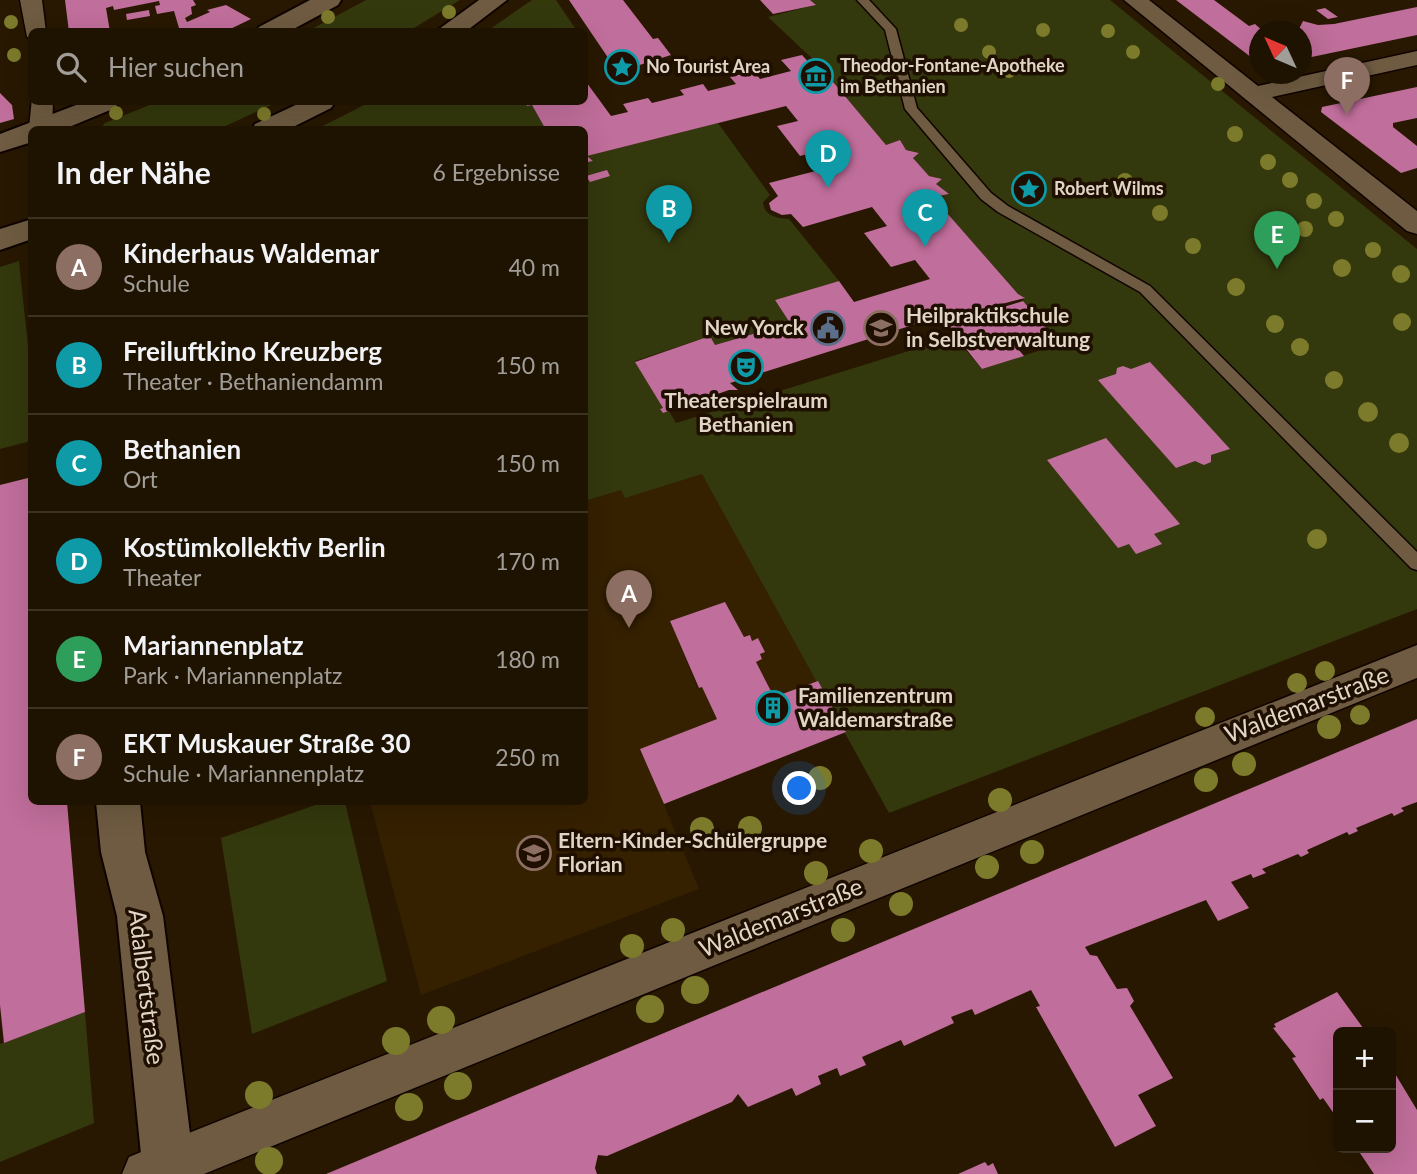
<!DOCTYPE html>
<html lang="de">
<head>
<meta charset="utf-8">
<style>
  body { margin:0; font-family:Lato,sans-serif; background:#261b0b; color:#f1f3f6 }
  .controls { position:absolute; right:21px; bottom:21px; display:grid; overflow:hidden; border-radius:10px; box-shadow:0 7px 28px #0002 }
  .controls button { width:63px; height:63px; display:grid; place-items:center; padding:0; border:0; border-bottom:2px solid #3c3223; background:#1e1201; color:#f1f3f6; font:35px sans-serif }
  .compass { position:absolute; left:1249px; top:21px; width:63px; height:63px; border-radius:50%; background:#1e1201; box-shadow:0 7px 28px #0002; rotate:314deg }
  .you { position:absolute; left:800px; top:789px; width:24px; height:24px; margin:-18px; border:5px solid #fff; border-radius:50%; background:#1a73e8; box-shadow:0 0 0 10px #1a73e833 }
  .badge { display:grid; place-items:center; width:46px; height:46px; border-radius:50%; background:#0b8043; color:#fff; font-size:23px; font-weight:700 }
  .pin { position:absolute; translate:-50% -58px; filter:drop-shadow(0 2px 4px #0008) }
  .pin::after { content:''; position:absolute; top:37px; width:24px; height:21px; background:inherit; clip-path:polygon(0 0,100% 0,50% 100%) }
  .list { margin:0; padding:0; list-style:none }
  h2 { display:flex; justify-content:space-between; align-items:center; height:91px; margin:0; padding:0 28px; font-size:30px }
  h2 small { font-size:23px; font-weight:400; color:#a19e99 }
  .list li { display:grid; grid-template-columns:46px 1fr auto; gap:21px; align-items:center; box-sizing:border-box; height:98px; padding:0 28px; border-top:2px solid #3c3223 }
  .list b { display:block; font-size:26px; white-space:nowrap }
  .list p { margin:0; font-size:23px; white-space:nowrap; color:#a19e99 }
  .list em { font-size:23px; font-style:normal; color:#a19e99 }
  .icon { flex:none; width:38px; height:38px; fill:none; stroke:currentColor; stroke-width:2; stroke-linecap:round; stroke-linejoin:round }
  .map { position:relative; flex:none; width:1417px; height:1174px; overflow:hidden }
  .search { position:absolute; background:#1e1201; box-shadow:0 7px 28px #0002; left:28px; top:28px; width:560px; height:77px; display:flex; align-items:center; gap:18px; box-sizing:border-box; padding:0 24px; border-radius:10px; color:#a19e99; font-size:26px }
  .panel { position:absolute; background:#1e1201; box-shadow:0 7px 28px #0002; left:28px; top:126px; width:560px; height:679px; border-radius:10px }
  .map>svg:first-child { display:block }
</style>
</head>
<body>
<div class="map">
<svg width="1417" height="1174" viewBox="0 0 1417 1174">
  <rect width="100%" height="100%" fill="#281801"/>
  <path fill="#352000" d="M 702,473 L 818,681 L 774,697 L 756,662 L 762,659 L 760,654 L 765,652 L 759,639 L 752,641 L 749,635 L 744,637 L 725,602 L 670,621 L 698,688 L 702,687 L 717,719 L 641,749 L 699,889 L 421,995 L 370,802 L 584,802 L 585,501 L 621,490 L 626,497 Z"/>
  <path fill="#34380d" d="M 366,0 L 460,0 L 409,31 L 308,31 Z
    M 532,0 L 556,0 L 577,31 L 487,31 Z
    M 810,0 L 1110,0 L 1417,249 L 1417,609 L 889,813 L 702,474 L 625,498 L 621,490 L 585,501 L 584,162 L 593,161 L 587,156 L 718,123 L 770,195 L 763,202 C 764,216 777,218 789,219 L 839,281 L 775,300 L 790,323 L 715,345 L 710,336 L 635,361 L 663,408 L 661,409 L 663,413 L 669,411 L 676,423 L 954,337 L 982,369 L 1060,344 L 1023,301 L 1024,297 L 1018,294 L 933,197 L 949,194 L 936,184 L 942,179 L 929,176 L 913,158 L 919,153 L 906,150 L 900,140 L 886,145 L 818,64 L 768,17 L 815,5 Z
    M 157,102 L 278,102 L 219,129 L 100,129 L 105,123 Z
    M 370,102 L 525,102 L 527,106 L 532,105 L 546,130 L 315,130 Z
    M 19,261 L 31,375 L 31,441 L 0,449 L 0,267 Z
    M 324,802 L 345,802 L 387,981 L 252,1034 L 221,838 Z
    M 85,1012 L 94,1123 L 0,1162 L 0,1044 Z"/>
  <path fill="#c06e9b" d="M 65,0 L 193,0 L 196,5 L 191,7 L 192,14 L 185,18 L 187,22 L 210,12 L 207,10 L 226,5 L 251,19 L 224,32 L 170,32 L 179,28 L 174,11 L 157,14 L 155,6 L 160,5 L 159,1 L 114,10 L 113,6 L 106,8 L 110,32 L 69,32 Z
    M 569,0 L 623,0 L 653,39 L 658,38 L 671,55 L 627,69 L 626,66 L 615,68 Z
    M 760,0 L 810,0 L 816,5 L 773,14 Z
    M 1176,0 L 1214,0 L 1249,26 L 1255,24 L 1264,32 L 1260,32 L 1260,64 Z
    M 1417,7 L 1417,35 L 1302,59 L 1299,29 L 1303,21 L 1318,25 L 1334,24 Z
    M 1325,8 L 1338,17 L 1328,19 L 1316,10 Z
    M 149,10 L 150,16 L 127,20 L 126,14 Z
    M 802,55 L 811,65 L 818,64 L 886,145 L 900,140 L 906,150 L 919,153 L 913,158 L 929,176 L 942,179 L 936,184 L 949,194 L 933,197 L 1018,294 L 1025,298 L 963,314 L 965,317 L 959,319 L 957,311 L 730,383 L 738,390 L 729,390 L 663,413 L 660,409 L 663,408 L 635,362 L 710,336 L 715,345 L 790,323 L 775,300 L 839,281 L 854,302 L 930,279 L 915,260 L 891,267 L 864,233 L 887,226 L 872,207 L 803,227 L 791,214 L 782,215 L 771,210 L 769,203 L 778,196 L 769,183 L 835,166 L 822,150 L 800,156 L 777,126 L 798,121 L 786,106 L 587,156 L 593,161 L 588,162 L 584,162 L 584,130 L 546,130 L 532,105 L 527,106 L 525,102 L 584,102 L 584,79 L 611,116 L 628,112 L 623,104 L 648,98 L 652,103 L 684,95 L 680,90 L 703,84 L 708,91 L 736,84 L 730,77 L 754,71 L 760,79 L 791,71 L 781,60 Z
    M 1417,87 L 1417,118 L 1393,123 L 1393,127 L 1417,146 L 1417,168 L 1401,173 L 1321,112 L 1322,107 Z
    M 0,93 L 12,105 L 14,119 L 0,123 Z
    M 607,170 L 610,176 L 590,182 L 586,176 Z
    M 1023,301 L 1060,344 L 1048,348 L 1038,336 L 1014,344 L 1024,356 L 982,369 L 947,325 Z
    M 1150,362 L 1188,403 L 1230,449 L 1211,455 L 1211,462 L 1204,465 L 1195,461 L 1176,468 L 1098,380 L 1116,374 L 1117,368 L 1123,366 L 1131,369 Z
    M 1106,438 L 1180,524 L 1154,534 L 1162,544 L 1136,554 L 1129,544 L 1118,548 L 1047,460 Z
    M 32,477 L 32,802 L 67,802 L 85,1012 L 4,1043 L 0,1005 L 0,485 Z
    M 725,602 L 744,637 L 750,635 L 752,641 L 758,638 L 765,652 L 760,654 L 762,659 L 756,662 L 774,697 L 818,681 L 846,732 L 664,804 L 640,749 L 717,719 L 702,687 L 699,688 L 670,621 Z
    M 1417,719 L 1417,802 L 1401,808 L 1404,811 L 1394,816 L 1392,813 L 1356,828 L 1358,831 L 1349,835 L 1347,832 L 1307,850 L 1309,853 L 1301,857 L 1298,854 L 1262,869 L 1266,873 L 1253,878 L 1251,874 L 1231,882 L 1249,908 L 1218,921 L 1206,900 L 1085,947 L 1090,955 L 1097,956 L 1117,989 L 1127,988 L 1134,1001 L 1130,1006 L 1173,1078 L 1138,1095 L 1156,1126 L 1115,1147 L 1036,1007 L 1040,1006 L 1031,990 L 975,1015 L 972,1009 L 951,1017 L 954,1023 L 904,1046 L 901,1040 L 862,1057 L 866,1065 L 840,1076 L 837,1068 L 818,1076 L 821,1084 L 796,1096 L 792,1088 L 748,1107 L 738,1094 L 732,1102 L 607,1156 L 598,1155 L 595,1168 L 597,1174 L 326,1174 Z
    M 1337,992 L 1366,1032 L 1338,1032 L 1338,1128 L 1333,1120 L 1337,1118 L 1323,1098 L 1320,1100 L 1292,1058 L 1296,1057 L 1273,1028 L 1276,1027 L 1274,1024 Z
    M 1391,1067 L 1417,1110 L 1417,1174 L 1374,1174 L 1358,1150 L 1354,1152 L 1352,1148 L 1391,1148 Z
    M 985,1162 L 988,1166 L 993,1163 L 998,1174 L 958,1174 Z"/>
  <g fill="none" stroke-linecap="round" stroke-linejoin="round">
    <g stroke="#100400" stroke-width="3">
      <path id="service" d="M 857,0 L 869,0 L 896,29 L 917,108 L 991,193 L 1008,206 L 1150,286 L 1417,552 L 1417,570 L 1411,568 L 1140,292 L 998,212 L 981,199 L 905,109 L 885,30 Z"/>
    </g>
    <g stroke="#100400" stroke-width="3">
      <path id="minor" d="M 20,0 L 42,0 L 46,32 L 32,32 L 32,38 L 27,37 Z
        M 1124,0 L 1149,0 L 1258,86 L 1417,51 L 1417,65 L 1272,97 L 1417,211 L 1417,234 L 1407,231 Z
        M 32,98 L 32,102 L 53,102 L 52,130 L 32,130 L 32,132 L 29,128 Z
        M 1417,645 L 1417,678 L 204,1174 L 122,1174 L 129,1157 L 146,1150 Z"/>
    </g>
    <g stroke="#100400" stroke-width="4">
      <path id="tertiary" d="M 310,0 L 341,0 L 338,5 L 288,32 L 256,32 L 259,27 Z
        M 479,0 L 507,0 L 465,32 L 435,32 Z
        M 84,102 L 119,102 L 115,108 L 62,130 L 32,130 L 32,142 L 0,152 L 0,134 Z
        M 302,102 L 335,102 L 331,108 L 287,130 L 252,130 L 255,124 Z
        M 32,219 L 32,239 L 0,250 L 0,229 Z
        M 96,802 L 140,802 L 145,852 L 163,916 L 195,1174 L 143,1174 L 117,916 L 101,852 Z"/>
    </g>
    <use href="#service" fill="#6e5b41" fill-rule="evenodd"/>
    <use href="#minor" fill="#6e5b41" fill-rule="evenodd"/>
    <use href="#tertiary" fill="#6e5b41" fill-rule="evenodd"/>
  </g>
  <g fill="#7c7b2c">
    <circle cx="449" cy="12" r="7"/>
    <circle cx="328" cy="17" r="7"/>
    <circle cx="11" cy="22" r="7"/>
    <circle cx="961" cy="25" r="7"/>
    <circle cx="1043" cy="30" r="7"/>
    <circle cx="1108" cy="31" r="7"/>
    <circle cx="989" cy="52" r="7"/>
    <circle cx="1133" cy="52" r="7"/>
    <circle cx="14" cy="55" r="7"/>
    <circle cx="1009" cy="71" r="7"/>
    <circle cx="1218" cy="84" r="7"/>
    <circle cx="116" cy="113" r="7"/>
    <circle cx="264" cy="114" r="7"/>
    <circle cx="1235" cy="134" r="8"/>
    <circle cx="1268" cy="162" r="8"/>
    <circle cx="1290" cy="180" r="8"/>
    <circle cx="1125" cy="181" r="8"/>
    <circle cx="1314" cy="201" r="8"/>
    <circle cx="1160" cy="213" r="8"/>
    <circle cx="1336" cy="219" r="8"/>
    <circle cx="1305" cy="229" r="8"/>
    <circle cx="1193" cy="246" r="8"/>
    <circle cx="1373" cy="250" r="8"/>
    <circle cx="1342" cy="268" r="9"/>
    <circle cx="1401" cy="274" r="9"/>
    <circle cx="1236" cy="287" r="9"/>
    <circle cx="1402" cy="322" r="9"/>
    <circle cx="1275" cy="324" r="9"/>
    <circle cx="1300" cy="347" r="9"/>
    <circle cx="1334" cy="380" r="9"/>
    <circle cx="1368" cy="412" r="10"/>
    <circle cx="1399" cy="443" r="10"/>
    <circle cx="1317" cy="539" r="10"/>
    <circle cx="1325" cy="671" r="10"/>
    <circle cx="1297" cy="683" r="10"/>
    <circle cx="1360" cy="715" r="10"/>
    <circle cx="1205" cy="717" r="10"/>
    <circle cx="1329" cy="727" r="12"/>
    <circle cx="1244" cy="764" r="12"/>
    <circle cx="820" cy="778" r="12"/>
    <circle cx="1206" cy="780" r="12"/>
    <circle cx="1000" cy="800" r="12"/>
    <circle cx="750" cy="828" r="12"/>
    <circle cx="702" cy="829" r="12"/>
    <circle cx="871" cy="851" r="12"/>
    <circle cx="1032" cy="852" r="12"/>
    <circle cx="987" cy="867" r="12"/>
    <circle cx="816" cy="873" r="12"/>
    <circle cx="901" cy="904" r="12"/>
    <circle cx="673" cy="930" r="12"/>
    <circle cx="843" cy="930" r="12"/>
    <circle cx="632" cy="946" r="12"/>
    <circle cx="695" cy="990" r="14"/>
    <circle cx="650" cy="1009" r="14"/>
    <circle cx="441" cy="1020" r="14"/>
    <circle cx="396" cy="1041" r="14"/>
    <circle cx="458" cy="1086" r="14"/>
    <circle cx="259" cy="1095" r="14"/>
    <circle cx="409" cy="1107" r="14"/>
    <circle cx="269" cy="1161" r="14"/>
  </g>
  <defs>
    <g id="sight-ring" transform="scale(1.75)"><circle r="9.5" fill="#1f0f00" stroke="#0f9aa8" stroke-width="1.5"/><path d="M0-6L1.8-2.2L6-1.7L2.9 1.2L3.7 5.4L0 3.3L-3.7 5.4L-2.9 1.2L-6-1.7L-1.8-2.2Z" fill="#0f9aa8"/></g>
    <g id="museum-ring" transform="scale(1.75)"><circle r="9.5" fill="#1f0f00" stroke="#0f9aa8" stroke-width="1.5"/><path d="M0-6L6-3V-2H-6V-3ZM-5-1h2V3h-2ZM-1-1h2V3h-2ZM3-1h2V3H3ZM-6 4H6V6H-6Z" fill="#0f9aa8"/></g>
    <g id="civic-ring" transform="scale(1.75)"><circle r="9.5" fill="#1f0f00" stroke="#5c6f8a" stroke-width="1.5"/><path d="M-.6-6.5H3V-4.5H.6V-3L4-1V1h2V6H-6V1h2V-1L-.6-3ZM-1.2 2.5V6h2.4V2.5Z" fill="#5c6f8a"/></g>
    <g id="university-ring" transform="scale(1.75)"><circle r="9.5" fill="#1f0f00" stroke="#8d6e63" stroke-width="1.5"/><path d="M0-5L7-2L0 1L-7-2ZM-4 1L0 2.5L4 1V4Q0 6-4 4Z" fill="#8d6e63"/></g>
    <g id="theatre-ring" transform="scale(1.75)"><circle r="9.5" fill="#1f0f00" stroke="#0f9aa8" stroke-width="1.5"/><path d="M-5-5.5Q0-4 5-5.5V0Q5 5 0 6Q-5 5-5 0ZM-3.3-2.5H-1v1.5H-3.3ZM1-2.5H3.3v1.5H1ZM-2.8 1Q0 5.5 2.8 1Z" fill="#0f9aa8"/></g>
    <g id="building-ring" transform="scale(1.75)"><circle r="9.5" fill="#1f0f00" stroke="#0f9aa8" stroke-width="1.5"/><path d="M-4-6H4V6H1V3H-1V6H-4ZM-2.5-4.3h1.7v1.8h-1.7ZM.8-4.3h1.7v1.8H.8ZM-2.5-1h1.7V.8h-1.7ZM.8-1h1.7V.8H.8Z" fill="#0f9aa8"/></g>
    <g id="school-ring" transform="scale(1.75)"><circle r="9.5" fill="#1f0f00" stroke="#8d6e63" stroke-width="1.5"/><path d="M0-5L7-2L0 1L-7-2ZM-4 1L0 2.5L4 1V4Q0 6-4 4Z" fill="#8d6e63"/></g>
  </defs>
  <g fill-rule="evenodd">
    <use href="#sight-ring" x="622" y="67"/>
    <use href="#museum-ring" x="816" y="76"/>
    <use href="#sight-ring" x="1029" y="189"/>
    <use href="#civic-ring" x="828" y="328"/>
    <use href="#university-ring" x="881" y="328"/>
    <use href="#theatre-ring" x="746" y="367"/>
    <use href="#building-ring" x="773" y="708"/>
    <use href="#school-ring" x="534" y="853"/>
  </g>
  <g text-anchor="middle" stroke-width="7" stroke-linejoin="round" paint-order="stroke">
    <g font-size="18" font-weight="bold" fill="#e0d5c7" stroke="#1f0f00" text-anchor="start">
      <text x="840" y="72">Theodor-Fontane-Apotheke<tspan x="840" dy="21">im Bethanien</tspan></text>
      <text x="646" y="73">No Tourist Area</text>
      <text x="1054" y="195">Robert Wilms</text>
    </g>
    <g font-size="21" font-weight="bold" fill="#e0d5c7" stroke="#1f0f00" text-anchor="start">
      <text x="906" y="323">Heilpraktikschule<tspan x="906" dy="24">in Selbstverwaltung</tspan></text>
      <text x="804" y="335" text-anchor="end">New Yorck</text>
      <text x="746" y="408" text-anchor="middle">Theaterspielraum<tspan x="746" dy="24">Bethanien</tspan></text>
      <text x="798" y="703">Familienzentrum<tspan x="798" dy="24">Waldemarstraße</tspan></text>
      <text x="558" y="848">Eltern-Kinder-Schülergruppe<tspan x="558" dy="24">Florian</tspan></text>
    </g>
    <g font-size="24" fill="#e0d5c7" stroke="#1f0f00">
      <text transform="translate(1307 705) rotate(-21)" y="8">Waldemarstraße</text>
      <text transform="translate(781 918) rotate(-22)" y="8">Waldemarstraße</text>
      <text transform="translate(146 987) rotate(83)" y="8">Adalbertstraße</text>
    </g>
  </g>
</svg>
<div class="controls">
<button>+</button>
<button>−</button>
</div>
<svg class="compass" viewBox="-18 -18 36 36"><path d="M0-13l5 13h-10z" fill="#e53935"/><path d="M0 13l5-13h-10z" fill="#a19e99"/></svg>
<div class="you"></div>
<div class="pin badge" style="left:629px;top:628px;background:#8d6e63">A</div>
<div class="pin badge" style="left:669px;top:243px;background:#0f9aa8">B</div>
<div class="pin badge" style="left:925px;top:247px;background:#0f9aa8">C</div>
<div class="pin badge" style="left:828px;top:188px;background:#0f9aa8">D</div>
<div class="pin badge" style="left:1277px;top:269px;background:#2e9e5b">E</div>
<div class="pin badge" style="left:1347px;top:115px;background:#8d6e63">F</div>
<div class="search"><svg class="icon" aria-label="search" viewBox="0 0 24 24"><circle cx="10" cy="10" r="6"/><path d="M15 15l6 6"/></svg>Hier suchen</div>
<section class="panel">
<h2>In der Nähe<small>6 Ergebnisse</small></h2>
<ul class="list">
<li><span class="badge" style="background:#8d6e63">A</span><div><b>Kinderhaus Waldemar</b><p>Schule</p></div><em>40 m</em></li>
<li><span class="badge" style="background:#0f9aa8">B</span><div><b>Freiluftkino Kreuzberg</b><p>Theater · Bethaniendamm</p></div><em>150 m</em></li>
<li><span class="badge" style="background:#0f9aa8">C</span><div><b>Bethanien</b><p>Ort</p></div><em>150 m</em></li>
<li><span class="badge" style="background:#0f9aa8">D</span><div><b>Kostümkollektiv Berlin</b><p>Theater</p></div><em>170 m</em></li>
<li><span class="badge" style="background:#2e9e5b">E</span><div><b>Mariannenplatz</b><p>Park · Mariannenplatz</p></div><em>180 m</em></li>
<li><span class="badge" style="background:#8d6e63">F</span><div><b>EKT Muskauer Straße 30</b><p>Schule · Mariannenplatz</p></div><em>250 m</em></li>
</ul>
</section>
</div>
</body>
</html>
